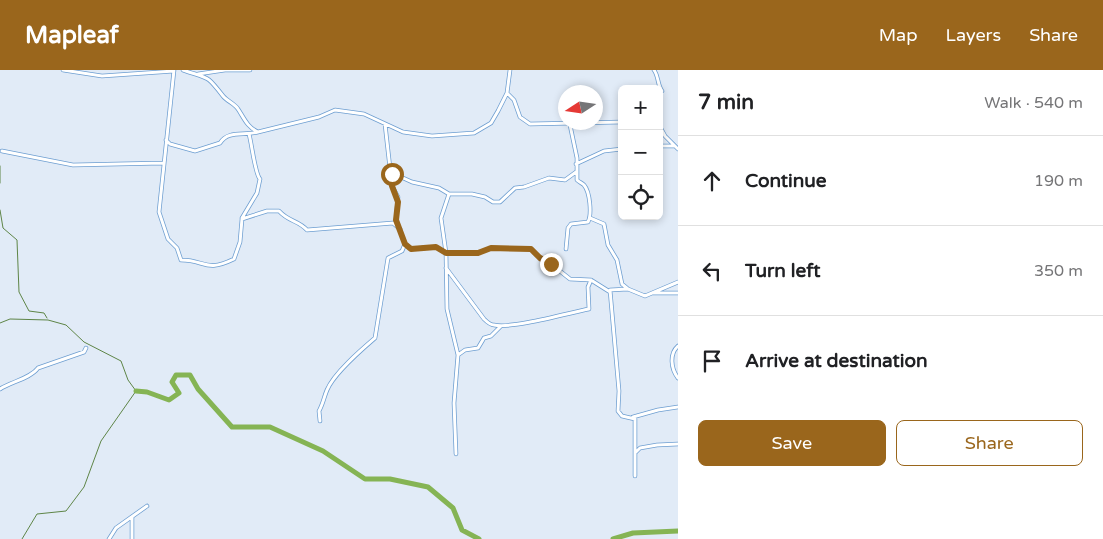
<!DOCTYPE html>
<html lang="en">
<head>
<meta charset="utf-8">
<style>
  body { margin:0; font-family:"Varela Round",sans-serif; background:#f2f2f2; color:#202124 }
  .controls { position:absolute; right:15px; top:15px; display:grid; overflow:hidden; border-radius:8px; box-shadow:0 2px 8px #0003 }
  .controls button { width:45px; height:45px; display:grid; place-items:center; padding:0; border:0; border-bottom:1px solid #e0e0e0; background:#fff; color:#202124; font:25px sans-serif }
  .compass { position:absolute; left:558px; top:15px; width:45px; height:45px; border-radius:50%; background:#fff; box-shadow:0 2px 8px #0003; rotate:258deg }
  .stop { position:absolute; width:15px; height:15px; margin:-11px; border:4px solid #9a661c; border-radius:50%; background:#fff }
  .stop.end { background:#9a661c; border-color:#fff; box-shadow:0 1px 5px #0008 }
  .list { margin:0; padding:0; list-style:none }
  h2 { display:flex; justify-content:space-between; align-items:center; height:65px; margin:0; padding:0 20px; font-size:21px }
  h2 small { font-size:16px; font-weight:400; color:#757577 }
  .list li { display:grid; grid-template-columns:32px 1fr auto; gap:15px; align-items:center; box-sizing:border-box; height:90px; padding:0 20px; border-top:1px solid #e0e0e0 }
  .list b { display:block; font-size:19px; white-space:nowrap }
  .list em { font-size:16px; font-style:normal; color:#757577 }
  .actions { display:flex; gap:10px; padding:15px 20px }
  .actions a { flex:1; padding:11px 0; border:1px solid #9a661c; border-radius:8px; text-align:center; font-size:18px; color:#9a661c }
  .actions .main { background:#9a661c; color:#fff }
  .icon { flex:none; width:28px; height:28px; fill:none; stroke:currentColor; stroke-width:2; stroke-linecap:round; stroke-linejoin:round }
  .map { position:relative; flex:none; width:678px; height:469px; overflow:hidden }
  header { display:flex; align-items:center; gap:30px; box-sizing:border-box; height:70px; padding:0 25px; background:#9a661c; color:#fff }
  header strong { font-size:24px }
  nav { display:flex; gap:28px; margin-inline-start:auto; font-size:18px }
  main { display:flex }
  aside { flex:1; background:#fff }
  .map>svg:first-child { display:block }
</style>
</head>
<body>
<header>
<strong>Mapleaf</strong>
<nav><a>Map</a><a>Layers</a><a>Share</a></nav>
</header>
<main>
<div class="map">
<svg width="678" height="469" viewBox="0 0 678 469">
  <rect width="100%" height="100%" fill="#e1ebf7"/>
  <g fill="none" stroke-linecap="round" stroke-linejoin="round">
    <path stroke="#5e8547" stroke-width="1" d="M 0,96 L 0,113
      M 0,140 L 3,158 L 17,170 L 19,222 L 29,241 L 44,243 L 47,248
      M 0,253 L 10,249 L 48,250 L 66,255 L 84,272 L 121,291 L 128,310 L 136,321 L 101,371 L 84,417 L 66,441 L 37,444 L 22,469"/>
    <path stroke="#85b454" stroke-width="5" d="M 136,321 L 147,322 L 169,330 L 179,323 L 172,312 L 176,305 L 190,305 L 198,319 L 232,357 L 270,357 L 323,381 L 365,409 L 390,409 L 428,417 L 453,438 L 462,460 L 479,469
      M 613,469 L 633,463 L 678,461"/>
    <g stroke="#6d9ed1" stroke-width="4.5">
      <path id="minor" d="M 63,0 L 102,6 L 174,1
        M 174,0 L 159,142 L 168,169 L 177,178 L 181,190 C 206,190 205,203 234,189 L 240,172 L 242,149 L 267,141 L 279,141 C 289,152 298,150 307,160 L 393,153 L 400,159
        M 183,0 C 209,9 206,4 223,26 C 227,31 235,34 238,39 C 244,48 247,57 258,62 L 319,47 L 335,40 L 364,44 L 403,62 L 432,66 L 474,63 L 491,53 L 498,41 L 507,23 L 510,0
        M 654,0 C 659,7 657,14 662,21 L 659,23
        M 198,4 L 225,0 L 250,0
        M 507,23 L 514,30 L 520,47 L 530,54 L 622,52
        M 385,54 L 392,116 L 398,127 L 396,150 L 405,174 L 411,179 L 436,177 L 446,183 L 447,239 L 458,285 L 454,333 L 456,384
        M 659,55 L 665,66 L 678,79
        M 166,70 L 170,74 L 195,81 L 220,73 C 228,60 244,66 258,62
        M 659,76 L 674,76
        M 2,81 L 73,95 L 163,93
        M 576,94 L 604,81 L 622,79
        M 392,103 L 412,112 L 439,118 L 449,124 L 472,124 L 485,127 L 493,132 L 500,132 L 515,118 L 524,117 L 549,108 L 565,110 L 576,102
        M 449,124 L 441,148 L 446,183 L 478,183 L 491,178 L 531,179 L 540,188 L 551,194 L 570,209 L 591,210 L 610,222
        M 242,148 L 257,123 L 260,109 C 255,104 252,75 249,64
        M 590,148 L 604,154 L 608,175 L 617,190 L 622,214 L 628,219
        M 566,179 L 568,158 L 571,154 L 588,152 C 592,144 590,122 584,115 C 582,113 579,112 577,110 L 577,88 L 570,55
        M 446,198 L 484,249 C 487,252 490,255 494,255 C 512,259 569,243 589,239 L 588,217 L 591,210
        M 653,223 L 678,223
        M 678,276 C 669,284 671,299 678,308
        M 458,285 L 465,280 L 478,278 L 484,268 L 491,266 L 501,256
        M 0,319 C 11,312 31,308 38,298 L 84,282 L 86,278
        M 633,347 L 658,340 L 678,337
        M 320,351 L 319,341 C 323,334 324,327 327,320 C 334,303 361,280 375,268 L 388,188 L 402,181 L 405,174
        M 635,383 L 635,349 L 622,346 L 618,341 L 619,321 L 610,220 L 628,219 L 645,226 L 678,212
        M 635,406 L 635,383 L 640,378 L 657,375 L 678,374
        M 109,469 L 116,458 L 147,436
        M 132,469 L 132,447"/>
    </g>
    <use href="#minor" stroke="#fff" stroke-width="3"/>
  </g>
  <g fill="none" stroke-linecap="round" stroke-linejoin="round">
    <path stroke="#9a661c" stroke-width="6" d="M 392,104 L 392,116 L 398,132 L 396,150 L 405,174 L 411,179 L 436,177 L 446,183 L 478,183 L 491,178 L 531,179 L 540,188 L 551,194"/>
  </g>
</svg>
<div class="controls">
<button>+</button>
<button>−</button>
<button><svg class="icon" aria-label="locate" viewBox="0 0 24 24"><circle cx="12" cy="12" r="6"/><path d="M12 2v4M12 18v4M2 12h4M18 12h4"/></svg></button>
</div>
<svg class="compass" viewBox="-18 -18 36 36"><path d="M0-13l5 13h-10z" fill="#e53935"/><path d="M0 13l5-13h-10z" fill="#757577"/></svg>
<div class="stop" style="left:392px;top:104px"></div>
<div class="stop end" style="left:551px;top:194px"></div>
</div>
<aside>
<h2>7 min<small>Walk · 540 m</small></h2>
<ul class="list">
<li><svg class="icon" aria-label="ahead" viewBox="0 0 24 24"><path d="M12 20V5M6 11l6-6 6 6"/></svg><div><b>Continue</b></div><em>190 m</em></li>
<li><svg class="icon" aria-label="left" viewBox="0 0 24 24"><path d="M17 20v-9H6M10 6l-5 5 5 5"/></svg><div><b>Turn left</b></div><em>350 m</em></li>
<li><svg class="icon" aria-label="arrive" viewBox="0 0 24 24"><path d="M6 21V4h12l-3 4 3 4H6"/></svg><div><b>Arrive at destination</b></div></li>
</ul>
<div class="actions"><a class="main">Save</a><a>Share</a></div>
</aside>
</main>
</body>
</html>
